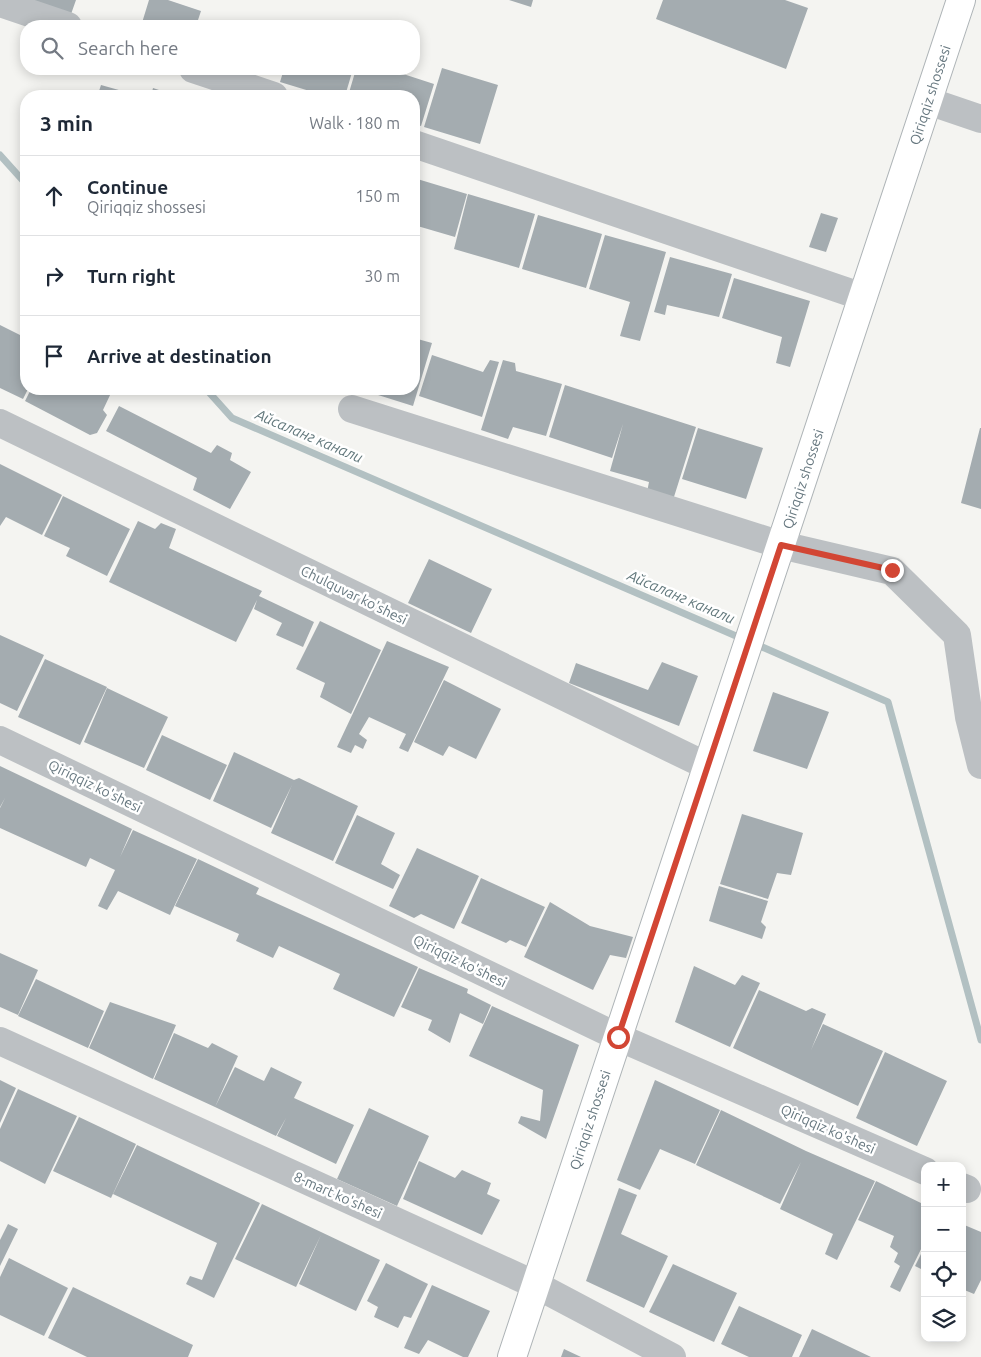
<!DOCTYPE html>
<html lang="en">
<head>
<meta charset="utf-8">
<style>
  body { margin:0; font-family:Ubuntu,sans-serif; background:#f6f6f7; color:#1f2937 }
  .controls { position:absolute; right:15px; bottom:15px; display:grid; overflow:hidden; border-radius:10px; box-shadow:0 2px 12px #0003 }
  .controls button { width:45px; height:45px; display:grid; place-items:center; padding:0; border:0; border-bottom:1px solid #e0e1e3; background:#fff; color:#1f2937; font:25px sans-serif }
  .stop { position:absolute; width:15px; height:15px; margin:-11px; border:4px solid #d24634; border-radius:50%; background:#fff }
  .stop.end { background:#d24634; border-color:#fff; box-shadow:0 1px 5px #0008 }
  .list { margin:0; padding:0; list-style:none }
  h2 { display:flex; justify-content:space-between; align-items:center; height:65px; margin:0; padding:0 20px; font-size:21px }
  h2 small { font-size:16px; font-weight:400; color:#747a83 }
  .list li { display:grid; grid-template-columns:32px 1fr auto; gap:15px; align-items:center; box-sizing:border-box; height:80px; padding:0 20px; border-top:1px solid #e0e1e3 }
  .list b { display:block; font-size:19px; white-space:nowrap }
  .list p { margin:0; font-size:16px; white-space:nowrap; color:#747a83 }
  .list em { font-size:16px; font-style:normal; color:#747a83 }
  .icon { flex:none; width:28px; height:28px; fill:none; stroke:currentColor; stroke-width:2; stroke-linecap:round; stroke-linejoin:round }
  .map { position:relative; flex:none; width:981px; height:1357px; overflow:hidden }
  .search { position:absolute; background:#fff; box-shadow:0 2px 12px #0003; left:20px; top:20px; width:400px; height:55px; display:flex; align-items:center; gap:12px; box-sizing:border-box; padding:0 18px; border-radius:20px; color:#747a83; font-size:19px }
  .panel { position:absolute; background:#fff; box-shadow:0 2px 12px #0003; left:20px; top:90px; width:400px; height:305px; border-radius:20px }
  .map>svg:first-child { display:block }
</style>
</head>
<body>
<div class="map">
<svg width="981" height="1357" viewBox="0 0 981 1357">
  <rect width="100%" height="100%" fill="#f4f4f1"/>
  <g fill="none" stroke-linecap="round" stroke-linejoin="round">
    <path stroke="#b2c0c2" stroke-width="7" d="M 0,155 L 26,184
      M 206,389 L 232,418 L 743,639
      M 753,643 L 888,702 L 981,1040"/>
  </g>
  <path fill="#a4acb0" d="M 24,0 L 76,0 L 70,17 Z
    M 149,0 L 168,0 L 201,11 L 196,26 L 141,26 Z
    M 509,0 L 533,0 L 531,7 Z
    M 663,0 L 785,0 L 808,8 L 786,69 L 656,19 Z
    M 442,68 L 498,85 L 480,144 L 424,127 Z
    M 284,69 L 353,69 L 345,96 L 326,96 L 280,82 Z
    M 356,69 L 391,69 L 391,70 L 434,84 L 421,126 L 414,124 L 414,96 L 348,96 Z
    M 101,85 L 126,92 L 125,96 L 85,96 L 87,91 L 98,94 Z
    M 153,88 L 177,96 L 151,96 Z
    M 414,178 L 467,194 L 455,237 L 414,225 Z
    M 468,194 L 535,214 L 519,268 L 454,249 Z
    M 821,213 L 838,218 L 826,252 L 809,247 Z
    M 538,215 L 602,234 L 586,288 L 522,269 Z
    M 605,235 L 666,252 L 640,341 L 620,336 L 630,302 L 589,289 Z
    M 670,257 L 732,274 L 719,317 L 667,305 L 665,315 L 654,312 Z
    M 734,278 L 810,301 L 790,367 L 776,363 L 782,337 L 722,318 Z
    M 0,325 L 26,338 L 26,389 L 28,389 L 23,399 L 0,388 Z
    M 414,338 L 432,343 L 413,406 L 359,389 L 414,389 Z
    M 432,355 L 483,372 L 490,360 L 499,362 L 482,417 L 419,396 Z
    M 503,360 L 515,363 L 516,371 L 562,384 L 546,436 L 513,427 L 508,439 L 481,430 Z
    M 565,385 L 696,427 L 673,500 L 647,492 L 649,482 L 610,471 L 623,424 L 612,458 L 549,437 Z
    M 31,389 L 103,389 L 111,393 L 103,410 L 107,415 L 97,433 L 90,435 L 25,401 Z
    M 119,406 L 211,453 L 217,445 L 232,453 L 230,460 L 251,472 L 230,509 L 193,490 L 197,478 L 106,431 Z
    M 698,428 L 763,448 L 746,499 L 682,479 Z
    M 980,428 L 981,428 L 981,509 L 961,503 Z
    M 0,464 L 62,495 L 42,535 L 6,517 L 0,526 Z
    M 63,496 L 130,529 L 107,576 L 66,556 L 70,548 L 44,536 Z
    M 138,521 L 155,529 L 161,523 L 176,529 L 169,548 L 262,591 L 259,596 L 314,622 L 303,647 L 276,635 L 282,623 L 254,609 L 257,600 L 236,642 L 109,582 Z
    M 429,559 L 492,589 L 471,633 L 408,603 Z
    M 320,621 L 381,650 L 351,714 L 320,697 L 325,683 L 296,669 Z
    M 0,635 L 44,655 L 17,711 L 0,703 Z
    M 387,641 L 449,667 L 408,752 L 399,748 L 406,734 L 369,717 L 359,734 L 367,740 L 363,749 L 355,745 L 351,753 L 337,747 Z
    M 45,659 L 107,687 L 80,745 L 18,717 Z
    M 662,662 L 698,676 L 679,726 L 569,683 L 576,663 L 648,690 Z
    M 444,680 L 501,709 L 476,759 L 449,746 L 443,756 L 414,742 Z
    M 107,688 L 168,717 L 144,768 L 84,742 Z
    M 773,692 L 829,712 L 807,769 L 753,751 Z
    M 162,735 L 227,765 L 210,800 L 146,770 Z
    M 234,752 L 294,780 L 299,778 L 358,806 L 333,861 L 271,833 L 292,785 L 271,828 L 213,801 Z
    M 0,766 L 132,829 L 120,857 L 133,830 L 197,859 L 170,915 L 118,891 L 107,910 L 98,906 L 115,870 L 90,858 L 86,867 L 0,828 L 0,808 L 5,798 L 0,807 Z
    M 742,814 L 803,833 L 791,875 L 777,873 L 768,899 L 720,884 Z
    M 357,815 L 395,833 L 381,864 L 400,875 L 393,889 L 335,863 Z
    M 417,848 L 479,876 L 454,929 L 421,914 L 414,918 L 389,906 Z
    M 198,859 L 259,888 L 256,894 L 418,967 L 394,1017 L 333,989 L 340,974 L 279,946 L 273,958 L 236,941 L 239,934 L 175,906 Z
    M 481,878 L 545,907 L 526,947 L 510,940 L 506,943 L 461,923 Z
    M 719,886 L 768,901 L 761,922 L 766,927 L 762,939 L 709,921 Z
    M 550,902 L 590,926 L 633,937 L 626,958 L 610,955 L 593,990 L 524,957 Z
    M 0,953 L 38,970 L 18,1015 L 0,1007 Z
    M 694,966 L 735,985 L 742,975 L 760,983 L 730,1047 L 675,1022 Z
    M 419,968 L 468,989 L 467,993 L 491,1005 L 483,1024 L 460,1013 L 450,1043 L 428,1030 L 432,1020 L 401,1007 Z
    M 36,979 L 104,1011 L 88,1048 L 18,1016 Z
    M 759,990 L 806,1011 L 812,1008 L 826,1014 L 811,1050 L 823,1024 L 883,1051 L 858,1106 L 733,1048 Z
    M 110,1002 L 176,1025 L 153,1079 L 89,1048 Z
    M 492,1006 L 579,1045 L 546,1139 L 518,1123 L 521,1116 L 540,1121 L 543,1090 L 469,1056 Z
    M 174,1033 L 208,1048 L 212,1043 L 238,1056 L 215,1107 L 154,1079 Z
    M 885,1052 L 947,1081 L 917,1146 L 856,1118 Z
    M 235,1067 L 264,1081 L 271,1067 L 302,1082 L 294,1098 L 354,1125 L 336,1164 L 277,1136 L 286,1118 L 276,1136 L 215,1107 Z
    M 0,1080 L 16,1088 L 0,1123 Z
    M 655,1080 L 720,1110 L 695,1164 L 660,1149 L 640,1190 L 617,1180 Z
    M 18,1089 L 77,1116 L 45,1184 L 0,1161 L 0,1129 Z
    M 369,1108 L 429,1136 L 397,1206 L 337,1179 Z
    M 721,1110 L 806,1151 L 875,1181 L 837,1260 L 825,1254 L 833,1234 L 780,1209 L 801,1162 L 780,1204 L 696,1165 Z
    M 79,1117 L 136,1144 L 111,1198 L 53,1171 Z
    M 137,1145 L 260,1203 L 214,1298 L 186,1284 L 190,1276 L 202,1280 L 217,1243 L 113,1194 Z
    M 419,1161 L 455,1178 L 462,1170 L 491,1183 L 487,1194 L 500,1200 L 482,1235 L 403,1199 Z
    M 876,1181 L 925,1205 L 925,1241 L 900,1292 L 890,1287 L 900,1266 L 894,1262 L 898,1253 L 890,1247 L 894,1236 L 858,1220 Z
    M 619,1188 L 637,1195 L 621,1234 L 668,1256 L 644,1308 L 586,1281 Z
    M 262,1204 L 380,1260 L 356,1311 L 299,1284 L 321,1235 L 296,1287 L 235,1259 Z
    M 8,1224 L 18,1229 L 0,1266 L 0,1240 Z
    M 962,1224 L 981,1232 L 981,1280 L 974,1294 L 962,1289 Z
    M 925,1246 L 925,1271 L 915,1266 Z
    M 9,1258 L 68,1288 L 44,1336 L 0,1315 L 0,1277 Z
    M 386,1263 L 428,1284 L 411,1318 L 404,1316 L 398,1328 L 374,1317 L 378,1307 L 367,1301 Z
    M 673,1264 L 737,1293 L 714,1342 L 649,1312 Z
    M 432,1285 L 490,1311 L 468,1357 L 463,1357 L 428,1340 L 419,1354 L 404,1348 Z
    M 73,1287 L 193,1345 L 188,1357 L 87,1357 L 48,1338 Z
    M 739,1306 L 802,1335 L 792,1357 L 749,1357 L 721,1344 Z
    M 812,1329 L 871,1357 L 799,1357 Z
    M 564,1349 L 581,1357 L 561,1357 Z"/>
  <g fill="none" stroke-linecap="round" stroke-linejoin="round">
    <g stroke="#aeb4b7" stroke-width="30">
      <path id="secondary" d="M 512,1357 L 961,0"/>
    </g>
    <path stroke="#bcc0c3" stroke-width="28" d="M 0,3 L 68,26
      M 193,69 L 274,96
      M 928,101 L 981,119
      M 414,144 L 863,297
      M 352,409 L 781,545 L 892,571 L 957,635 L 969,717 L 981,765
      M 0,423 L 707,766
      M 0,740 L 618,1037 L 925,1171
      M 0,1041 L 536,1285 L 672,1357
      M 962,1187 L 967,1189"/>
    <use href="#secondary" stroke="#fff" stroke-width="28"/>
  </g>
  <g fill="none" stroke-linecap="round" stroke-linejoin="round">
    <path stroke="#d24634" stroke-width="6" d="M 618,1037 L 781,545 L 892,570"/>
  </g>
  <g text-anchor="middle" stroke-width="5" stroke-linejoin="round" paint-order="stroke">
    <g font-size="14" fill="#66777f" stroke="#fff">
      <text transform="translate(930 95) rotate(-72)" y="5">Qiriqqiz shossesi</text>
      <text transform="translate(803 479) rotate(-72)" y="5">Qiriqqiz shossesi</text>
      <text transform="translate(354 595) rotate(26)" y="5">Chulquvar ko'shesi</text>
      <text transform="translate(95 786) rotate(26)" y="5">Qiriqqiz ko'shesi</text>
      <text transform="translate(460 961) rotate(26)" y="5">Qiriqqiz ko'shesi</text>
      <text transform="translate(590 1120) rotate(-72)" y="5">Qiriqqiz shossesi</text>
      <text transform="translate(828 1129) rotate(24)" y="5">Qiriqqiz ko'shesi</text>
      <text transform="translate(338 1195) rotate(24)" y="5">8-mart ko'shesi</text>
    </g>
    <g font-size="15" font-style="italic" fill="#62787c" stroke="#fff">
      <text transform="translate(309 436) rotate(23)" y="5">Айсаланг канали</text>
      <text transform="translate(681 597) rotate(23)" y="5">Айсаланг канали</text>
    </g>
  </g>
</svg>
<div class="controls">
<button>+</button>
<button>−</button>
<button><svg class="icon" aria-label="locate" viewBox="0 0 24 24"><circle cx="12" cy="12" r="6"/><path d="M12 2v4M12 18v4M2 12h4M18 12h4"/></svg></button>
<button><svg class="icon" aria-label="layers" viewBox="0 0 24 24"><path d="M12 4l9 5-9 5-9-5zM3 14l9 5 9-5"/></svg></button>
</div>
<div class="stop" style="left:618px;top:1037px"></div>
<div class="stop end" style="left:892px;top:570px"></div>
<div class="search"><svg class="icon" aria-label="search" viewBox="0 0 24 24"><circle cx="10" cy="10" r="6"/><path d="M15 15l6 6"/></svg>Search here</div>
<section class="panel">
<h2>3 min<small>Walk · 180 m</small></h2>
<ul class="list">
<li><svg class="icon" aria-label="ahead" viewBox="0 0 24 24"><path d="M12 20V5M6 11l6-6 6 6"/></svg><div><b>Continue</b><p>Qiriqqiz shossesi</p></div><em>150 m</em></li>
<li><svg class="icon" aria-label="right" viewBox="0 0 24 24"><path d="M7 20v-9h11M14 6l5 5-5 5"/></svg><div><b>Turn right</b></div><em>30 m</em></li>
<li><svg class="icon" aria-label="arrive" viewBox="0 0 24 24"><path d="M6 21V4h12l-3 4 3 4H6"/></svg><div><b>Arrive at destination</b></div></li>
</ul>
</section>
</div>
</body>
</html>
